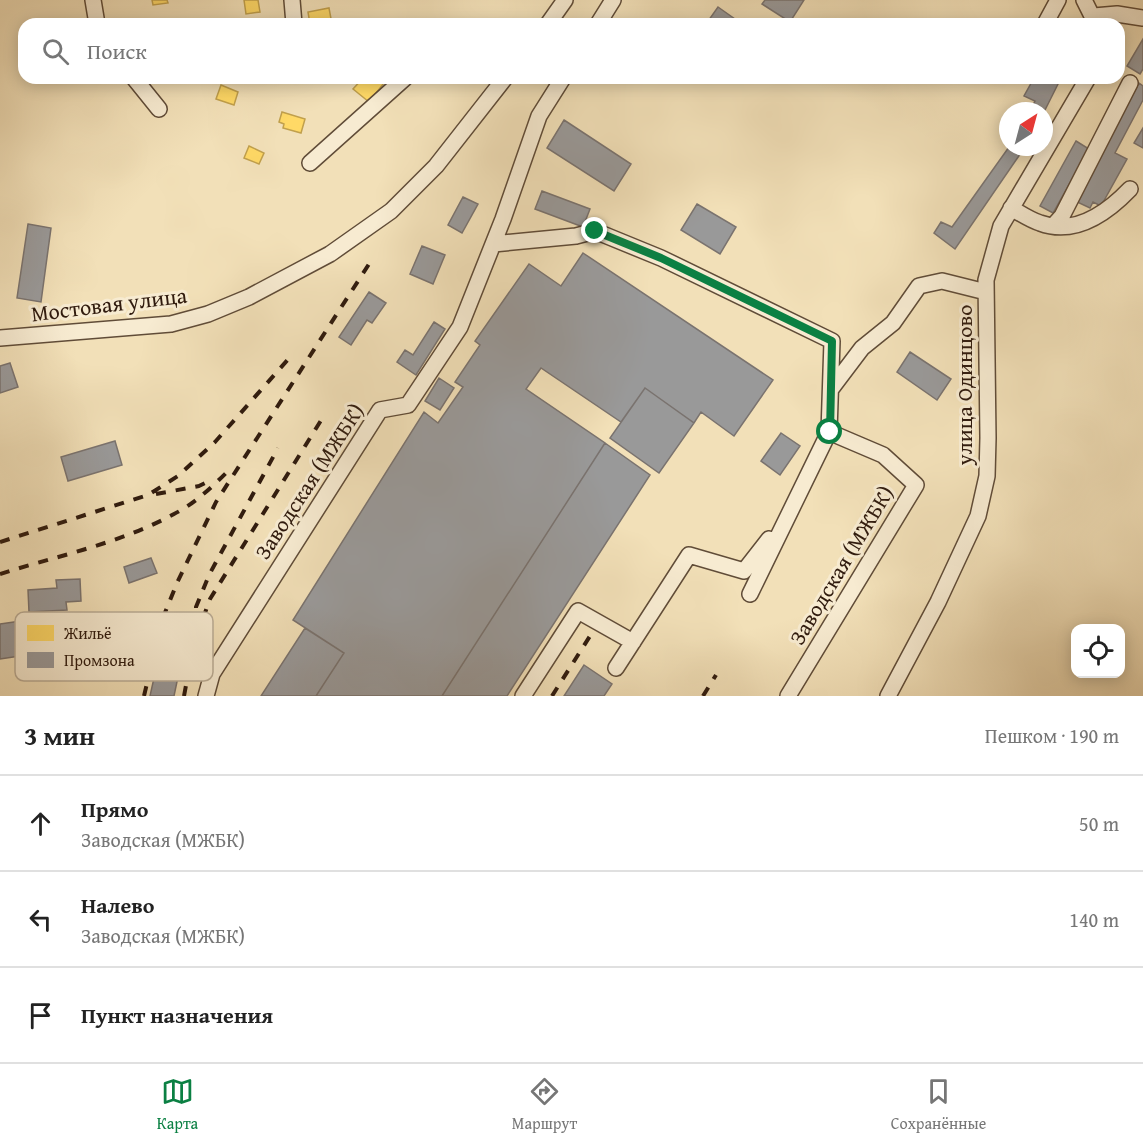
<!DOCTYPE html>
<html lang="ru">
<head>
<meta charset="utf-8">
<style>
  body { margin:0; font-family:"Gentium Book Plus",serif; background:#f2f2f2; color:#222 }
  .controls { position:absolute; right:18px; bottom:18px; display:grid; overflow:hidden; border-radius:12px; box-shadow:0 3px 15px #0003 }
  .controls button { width:54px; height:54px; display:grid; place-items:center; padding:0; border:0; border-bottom:2px solid #e0e0e0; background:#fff; color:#222; font:30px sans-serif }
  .compass { position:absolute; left:999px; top:102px; width:54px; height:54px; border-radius:50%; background:#fff; box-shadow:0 3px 15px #0003; rotate:36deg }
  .stop { position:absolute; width:18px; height:18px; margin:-14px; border:4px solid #0b8043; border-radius:50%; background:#fff }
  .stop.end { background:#0b8043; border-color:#fff; box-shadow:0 2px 6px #0008 }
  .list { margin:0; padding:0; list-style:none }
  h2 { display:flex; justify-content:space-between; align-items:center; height:78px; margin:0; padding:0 24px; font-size:26px }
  h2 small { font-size:20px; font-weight:400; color:#767676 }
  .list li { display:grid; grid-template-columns:39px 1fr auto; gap:18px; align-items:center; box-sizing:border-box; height:96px; padding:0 24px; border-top:2px solid #e0e0e0 }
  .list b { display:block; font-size:22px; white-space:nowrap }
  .list p { margin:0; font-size:20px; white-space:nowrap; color:#767676 }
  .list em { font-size:20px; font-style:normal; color:#767676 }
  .icon { flex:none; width:33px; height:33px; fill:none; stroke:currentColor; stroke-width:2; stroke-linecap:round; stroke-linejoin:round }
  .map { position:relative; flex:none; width:1143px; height:696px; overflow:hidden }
  .search { position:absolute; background:#fff; box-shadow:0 3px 15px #0003; left:18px; right:18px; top:18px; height:66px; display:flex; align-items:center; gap:15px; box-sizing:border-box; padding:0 21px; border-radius:18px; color:#767676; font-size:22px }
  .sheet { height:366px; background:#fff }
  nav { display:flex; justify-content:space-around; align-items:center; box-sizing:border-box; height:84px; border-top:2px solid #e0e0e0; background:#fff; font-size:16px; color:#767676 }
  nav a { display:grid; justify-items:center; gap:3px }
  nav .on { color:#0b8043 }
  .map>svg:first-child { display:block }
</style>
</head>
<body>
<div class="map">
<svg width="1143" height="696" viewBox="0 0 1143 696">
  <rect width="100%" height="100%" fill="#f2e0b8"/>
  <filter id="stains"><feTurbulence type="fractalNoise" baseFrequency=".00333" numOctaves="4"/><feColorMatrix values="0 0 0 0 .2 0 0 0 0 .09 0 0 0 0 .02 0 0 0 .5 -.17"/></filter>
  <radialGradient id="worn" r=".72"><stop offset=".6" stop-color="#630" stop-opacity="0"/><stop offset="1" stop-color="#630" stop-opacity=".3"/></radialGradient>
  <path fill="#ffd966" stroke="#c1a04c" stroke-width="1.5" d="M 152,0 L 167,0 L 168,3 L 153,5 Z
    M 244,0 L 258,0 L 260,12 L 246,14 Z
    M 329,8 L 332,24 L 310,24 L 308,12 Z
    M 363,78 L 370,83 L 374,78 L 384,83 L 369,102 L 353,89 Z
    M 221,85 L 238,92 L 234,105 L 216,99 Z
    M 282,112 L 305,119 L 301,133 L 283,128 L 284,124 L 279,122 Z
    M 249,146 L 264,153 L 259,164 L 244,158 Z"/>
  <path fill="#999" stroke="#7a736f" stroke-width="1.5" d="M 765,0 L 804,0 L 790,22 L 762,4 Z
    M 718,7 L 742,24 L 706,24 Z
    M 1143,39 L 1143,69 L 1140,74 L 1127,66 Z
    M 1034,78 L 1061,78 L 1044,112 L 1030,111 L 1035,101 L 1024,96 Z
    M 1139,83 L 1143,86 L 1143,100 L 1115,153 L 1127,159 L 1101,206 L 1093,202 L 1090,208 L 1075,201 Z
    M 564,120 L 631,164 L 614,191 L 547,148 Z
    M 1143,128 L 1143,148 L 1134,143 Z
    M 1076,141 L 1089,149 L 1053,213 L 1040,206 Z
    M 1009,147 L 1025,147 L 955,249 L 934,233 L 941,222 L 952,227 Z
    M 542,191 L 590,209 L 583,227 L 535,209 Z
    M 463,197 L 478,204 L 462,233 L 448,225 Z
    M 697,204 L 736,227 L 720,254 L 681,230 Z
    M 28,224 L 51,228 L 41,302 L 17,298 Z
    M 422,246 L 445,255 L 433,284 L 410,274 Z
    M 583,253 L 773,380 L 734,436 L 701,412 L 694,423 L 645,388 L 621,422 L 541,368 L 526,389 L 605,443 L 442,696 L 316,696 L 344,653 L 293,620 L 424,412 L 438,423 L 463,387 L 455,382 L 480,345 L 475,341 L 529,264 L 561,286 Z
    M 369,292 L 386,303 L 372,323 L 367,320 L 351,345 L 339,337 Z
    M 434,322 L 445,329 L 416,375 L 397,362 L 405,350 L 413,355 Z
    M 910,352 L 951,379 L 937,400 L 897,372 Z
    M 10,363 L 18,387 L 0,393 L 0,366 Z
    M 439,378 L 454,388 L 440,410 L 425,401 Z
    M 645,388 L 694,423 L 659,473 L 610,438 Z
    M 781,433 L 800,446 L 780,475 L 761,461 Z
    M 115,441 L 122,465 L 68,481 L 61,457 Z
    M 605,443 L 650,475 L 507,696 L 442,696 Z
    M 151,558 L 157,573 L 129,583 L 124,567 Z
    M 80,579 L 81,601 L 66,602 L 67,610 L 29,612 L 28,590 L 57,588 L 56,580 Z
    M 41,618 L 46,652 L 0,659 L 0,624 Z
    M 166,624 L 188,629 L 174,696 L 150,696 Z
    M 305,628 L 344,653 L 316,696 L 261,696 Z
    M 584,665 L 612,684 L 604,696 L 564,696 Z"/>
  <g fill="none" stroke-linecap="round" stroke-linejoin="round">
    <g stroke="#604c38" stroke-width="18">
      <path id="minor" d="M 93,0 L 97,24
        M 292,0 L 294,24
        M 1084,0 L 1096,24
        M 1094,16 L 1117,14 L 1143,18
        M 548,24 L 565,0
        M 598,24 L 613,0
        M 1045,24 L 1058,0
        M 134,78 L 159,109
        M 310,163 L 405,78
        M 1011,208 C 1020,213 1030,220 1040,223 C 1075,236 1107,213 1130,189
        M 1053,226 L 1062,216 L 1130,83
        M 493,244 L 576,236 L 595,231 L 661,258 L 832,341 L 829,432 L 750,594
        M 0,338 L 171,324 L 208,314 L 249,297 L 330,254 L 391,211 L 436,166 L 505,78
        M 831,389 L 862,348 L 893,323 L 919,286 L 942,281 L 986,292
        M 616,668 L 689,555 L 744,571 L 769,539
        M 206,696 L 212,674 L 380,410 L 408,405 L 460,327 L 503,219 L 539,116 L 563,78
        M 523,696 L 578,611 L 633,642
        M 788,696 L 916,485 L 883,455 L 829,432
        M 888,696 L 938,602 L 978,516 L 987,476 L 988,438 L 986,280 L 1001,226 L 1088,78"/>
    </g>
    <use href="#minor" stroke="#f7ebd1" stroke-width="15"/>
    <path stroke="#301b0e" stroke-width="4" stroke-dasharray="10 10" stroke-linecap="butt" d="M 156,494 L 199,486 L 213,479
      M 0,542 L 148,495 L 178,476 L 215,442 L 291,356
      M 0,574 C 57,556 121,543 174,514 C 196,503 214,485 231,468
      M 195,628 L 196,607 L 209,575 L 278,448
      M 144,696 L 162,620 L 177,583 L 216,502 L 369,264
      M 184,696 L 194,643 L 210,599 L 325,414
      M 552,696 L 590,636
      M 703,696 L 716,675"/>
  </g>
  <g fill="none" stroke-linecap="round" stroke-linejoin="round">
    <path stroke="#0b8043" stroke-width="8" d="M 595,231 L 661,258 L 832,341 L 830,432"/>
  </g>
  <g text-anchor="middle" stroke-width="6" stroke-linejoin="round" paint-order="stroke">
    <g font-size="22" fill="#301b0e" stroke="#f7ebd1">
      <text transform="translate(109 304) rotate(-7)" y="8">Мостовая улица</text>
      <text transform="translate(964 385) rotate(-90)" y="8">улица Одинцово</text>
      <text transform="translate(309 481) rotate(-57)" y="8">Заводская (МЖБК)</text>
      <text transform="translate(841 565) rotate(-59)" y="8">Заводская (МЖБК)</text>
    </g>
  </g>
  <rect x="15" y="612" width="198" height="69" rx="9" fill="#f7ebd1" stroke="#bbad96" stroke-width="1.5"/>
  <rect x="27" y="625" width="27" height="16" fill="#ffd966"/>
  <rect x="27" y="652" width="27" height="16" fill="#999"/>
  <g font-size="16" fill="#301b0e">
    <text x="64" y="639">Жильё</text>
    <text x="64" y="666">Промзона</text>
  </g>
  <rect width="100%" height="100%" filter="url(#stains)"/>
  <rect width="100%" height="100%" fill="url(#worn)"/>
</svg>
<div class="controls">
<button><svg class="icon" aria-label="locate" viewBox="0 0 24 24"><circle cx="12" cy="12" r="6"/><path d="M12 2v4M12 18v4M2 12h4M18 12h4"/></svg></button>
</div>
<svg class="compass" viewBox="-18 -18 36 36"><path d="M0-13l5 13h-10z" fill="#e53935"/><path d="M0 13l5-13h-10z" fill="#767676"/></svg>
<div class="stop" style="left:830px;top:432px"></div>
<div class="stop end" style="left:595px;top:231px"></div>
<div class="search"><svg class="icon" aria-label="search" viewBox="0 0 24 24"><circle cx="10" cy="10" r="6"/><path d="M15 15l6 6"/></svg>Поиск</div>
</div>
<section class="sheet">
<h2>3 мин<small>Пешком · 190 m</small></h2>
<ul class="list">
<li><svg class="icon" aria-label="ahead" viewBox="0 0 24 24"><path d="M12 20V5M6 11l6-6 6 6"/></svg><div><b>Прямо</b><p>Заводская (МЖБК)</p></div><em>50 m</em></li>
<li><svg class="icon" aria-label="left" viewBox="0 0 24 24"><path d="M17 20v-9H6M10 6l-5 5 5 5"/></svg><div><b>Налево</b><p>Заводская (МЖБК)</p></div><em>140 m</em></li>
<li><svg class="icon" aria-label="arrive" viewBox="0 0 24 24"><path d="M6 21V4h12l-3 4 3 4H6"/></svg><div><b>Пункт назначения</b></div></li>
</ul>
</section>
<nav>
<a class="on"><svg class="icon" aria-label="map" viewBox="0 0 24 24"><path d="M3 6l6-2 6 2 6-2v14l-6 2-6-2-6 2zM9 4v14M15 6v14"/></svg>Карта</a>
<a><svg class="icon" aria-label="directions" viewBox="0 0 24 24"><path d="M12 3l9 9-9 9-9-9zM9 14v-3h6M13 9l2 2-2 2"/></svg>Маршрут</a>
<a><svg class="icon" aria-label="saved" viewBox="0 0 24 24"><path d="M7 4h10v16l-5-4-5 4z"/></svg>Сохранённые</a>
</nav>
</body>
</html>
